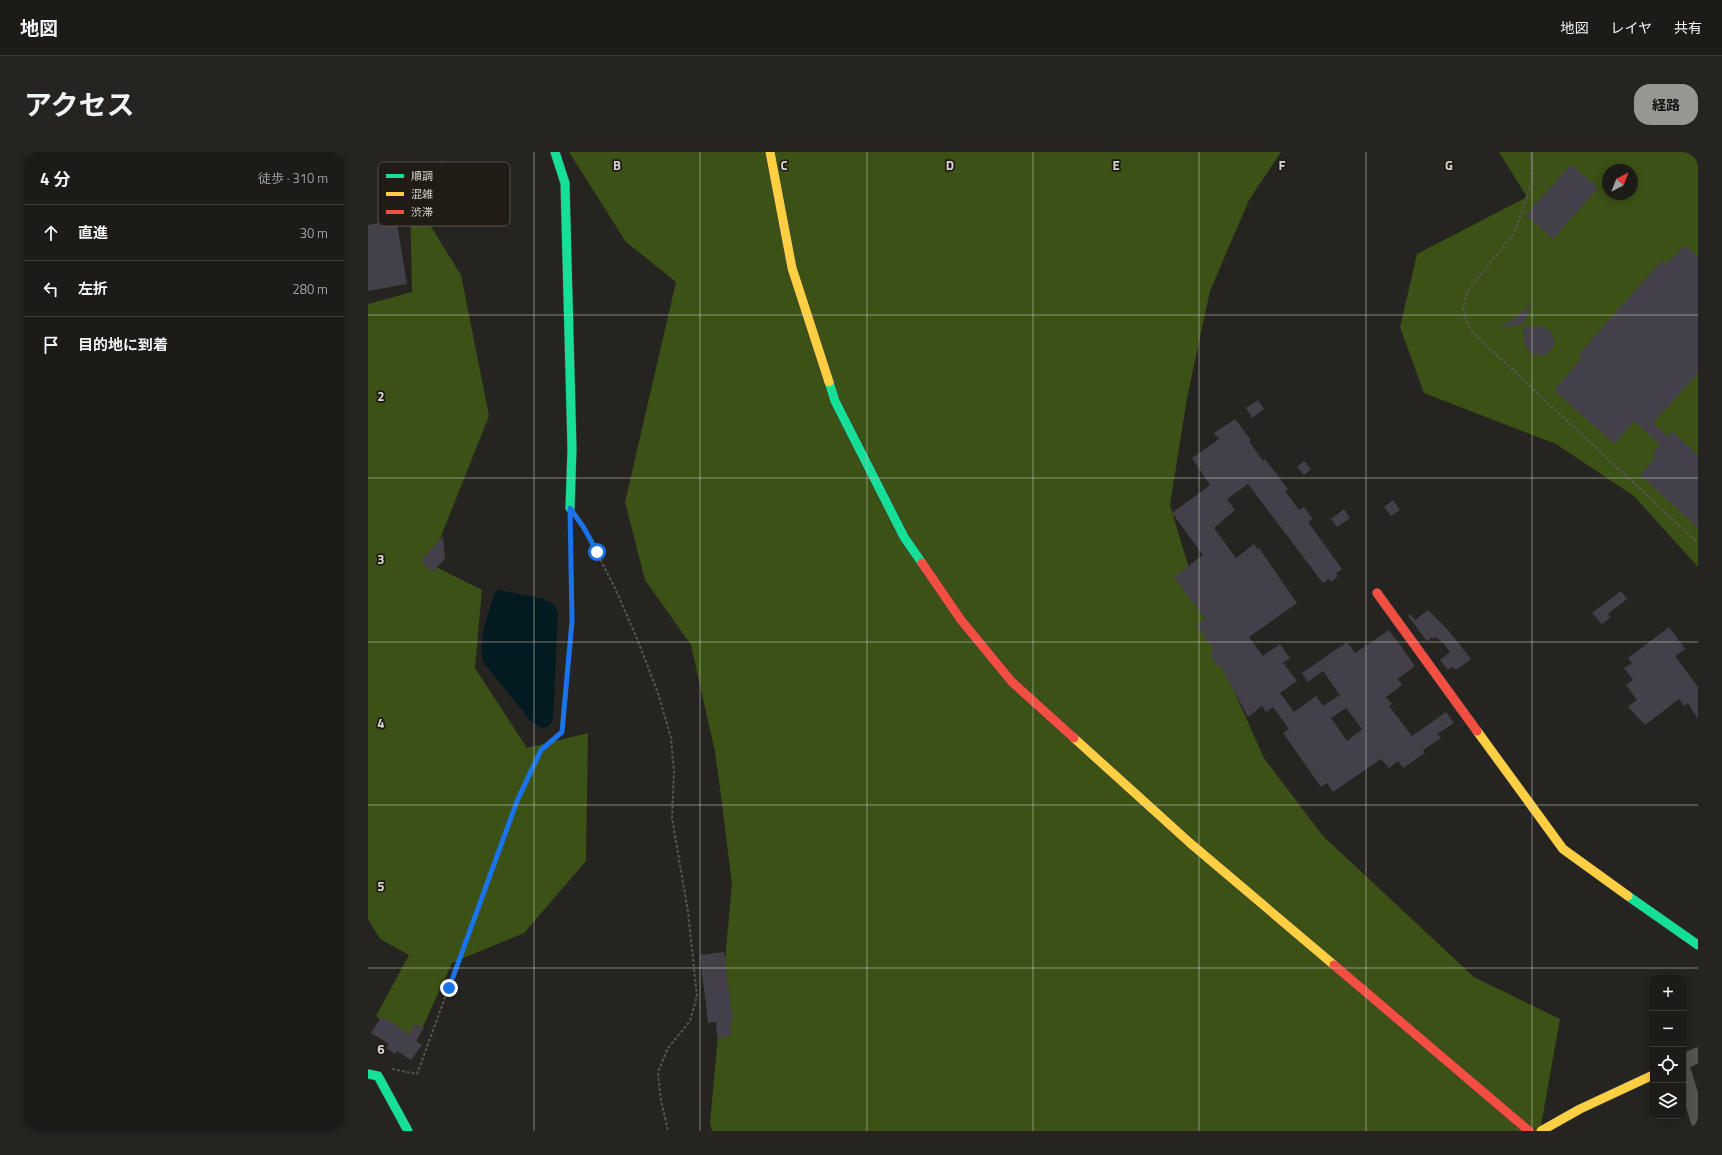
<!DOCTYPE html>
<html lang="ja">
<head>
<meta charset="utf-8">
<style>
  body { margin:0; font-family:"Titillium Web","Noto Sans JP",sans-serif; background:#252421; color:#f1f3f6 }
  .controls { position:absolute; right:12px; bottom:12px; display:grid; overflow:hidden; border-radius:8px; box-shadow:0 2px 10px #0003 }
  .controls button { width:36px; height:36px; display:grid; place-items:center; padding:0; border:0; border-bottom:1px solid #3a3937; background:#1c1b18; color:#f1f3f6; font:20px sans-serif }
  .compass { position:absolute; left:1234px; top:12px; width:36px; height:36px; border-radius:50%; background:#1c1b18; box-shadow:0 2px 10px #0003; rotate:42deg }
  .stop { position:absolute; width:12px; height:12px; margin:-9px; border:3px solid #1a73e8; border-radius:50%; background:#fff }
  .stop.end { background:#1a73e8; border-color:#fff; box-shadow:0 1px 4px #0008 }
  .list { margin:0; padding:0; list-style:none }
  h2 { display:flex; justify-content:space-between; align-items:center; height:52px; margin:0; padding:0 16px; font-size:17px }
  h2 small { font-size:13px; font-weight:400; color:#a0a1a2 }
  .list li { display:grid; grid-template-columns:26px 1fr auto; gap:12px; align-items:center; box-sizing:border-box; height:56px; padding:0 16px; border-top:1px solid #3a3937 }
  .list b { display:block; font-size:15px; white-space:nowrap }
  .list em { font-size:13px; font-style:normal; color:#a0a1a2 }
  .icon { flex:none; width:22px; height:22px; fill:none; stroke:currentColor; stroke-width:2; stroke-linecap:round; stroke-linejoin:round }
  .map { position:relative; flex:none; width:1330px; height:979px; overflow:hidden; border-radius:16px }
  header { display:flex; align-items:center; gap:24px; box-sizing:border-box; height:56px; padding:0 20px; background:#1c1b18; border-bottom:1px solid #3a3937 }
  header strong { font-size:19px }
  nav { display:flex; gap:22px; margin-inline-start:auto; font-size:14px }
  .intro { display:flex; align-items:center; justify-content:space-between; box-sizing:border-box; height:96px; padding:0 24px }
  h1 { margin:0; font-size:28px }
  .button { padding:10px 18px; border-radius:16px; background:#989690; color:#111; font-size:14px; font-weight:700 }
  main { display:flex; gap:24px; padding:0 24px }
  aside { flex:1; background:#1c1b18; border-radius:16px; box-shadow:0 2px 10px #0003 }
  .map>svg:first-child { display:block }
</style>
</head>
<body>
<header>
<strong>地図</strong>
<nav><a>地図</a><a>レイヤ</a><a>共有</a></nav>
</header>
<div class="intro"><h1>アクセス</h1><a class="button">経路</a></div>
<main>
<aside>
<h2>4 分<small>徒歩 · 310 m</small></h2>
<ul class="list">
<li><svg class="icon" aria-label="ahead" viewBox="0 0 24 24"><path d="M12 20V5M6 11l6-6 6 6"/></svg><div><b>直進</b></div><em>30 m</em></li>
<li><svg class="icon" aria-label="left" viewBox="0 0 24 24"><path d="M17 20v-9H6M10 6l-5 5 5 5"/></svg><div><b>左折</b></div><em>280 m</em></li>
<li><svg class="icon" aria-label="arrive" viewBox="0 0 24 24"><path d="M6 21V4h12l-3 4 3 4H6"/></svg><div><b>目的地に到着</b></div></li>
</ul>
</aside>
<div class="map">
<svg width="1330" height="979" viewBox="0 0 1330 979">
  <rect width="100%" height="100%" fill="#262420"/>
  <path fill="#3b5115" fill-rule="evenodd" d="M 201,0 L 913,0 L 881,48 L 842,139 L 819,246 L 802,353 L 841,483 L 896,606 L 955,684 L 1106,825 L 1192,867 L 1172,979 L 344,979 L 342,971 L 364,732 L 353,644 L 347,600 L 323,493 L 277,428 L 257,350 L 308,130 L 258,90 Z
    M 1131,0 L 1330,0 L 1330,415 L 1266,344 L 1188,292 L 1056,241 L 1032,175 L 1049,102 L 1159,45 ZM 1240,18 L 1264,18 L 1264,42 L 1240,42 Z
    M 42,41 L 93,123 L 121,264 L 62,412 L 114,438 L 107,516 L 159,596 L 220,581 L 218,709 L 156,781 L 84,811 L 46,894 L 8,864 L 41,803 L 12,787 L 0,767 L 0,152 L 44,140 Z"/>
  <path fill="#031a21" d="M 131,438 L 176,447 L 185,452 L 190,460 L 185,567 C 178,581 172,576 162,568 L 116,511 C 108,492 121,462 126,442 Z"/>
  <path fill="#434049" fill-rule="evenodd" d="M 74,9 L 82,31 L 73,34 L 65,12 Z
    M 1203,12 L 1230,36 L 1185,87 L 1158,63 Z
    M 34,53 L 36,63 L 28,65 L 39,132 L 0,139 L 0,73 L 19,69 L 16,57 Z
    M 1317,93 L 1330,104 L 1330,221 L 1285,271 L 1300,284 L 1304,279 L 1330,303 L 1330,376 L 1272,323 L 1287,306 L 1284,303 L 1292,292 L 1266,269 L 1246,292 L 1186,238 L 1214,206 L 1210,203 L 1294,108 L 1298,112 Z
    M 1163,151 L 1156,172 L 1131,176 L 1149,164 Z
    M 1176,174 L 1185,182 L 1186,194 L 1178,203 L 1166,203 L 1157,195 L 1155,175 Z
    M 890,248 L 896,257 L 884,266 L 878,256 Z
    M 867,267 L 883,288 L 881,289 L 895,309 L 897,307 L 920,337 L 917,339 L 931,358 L 936,355 L 945,367 L 940,370 L 974,417 L 968,421 L 970,424 L 963,430 L 961,427 L 955,431 L 880,332 L 859,347 L 867,358 L 846,376 L 868,406 L 886,392 L 889,397 L 891,396 L 929,451 L 881,485 L 895,504 L 912,492 L 922,506 L 915,511 L 929,529 L 912,541 L 926,560 L 948,544 L 955,554 L 972,543 L 955,519 L 940,530 L 934,521 L 979,490 L 987,501 L 1021,478 L 1047,514 L 1030,527 L 1034,533 L 1018,545 L 1024,552 L 1021,554 L 1044,584 L 1078,560 L 1086,571 L 1069,582 L 1073,586 L 1055,598 L 1057,601 L 1035,616 L 1030,609 L 1021,616 L 1013,607 L 965,640 L 959,631 L 953,635 L 915,581 L 921,577 L 905,555 L 898,560 L 894,554 L 880,565 L 852,513 L 850,515 L 842,501 L 846,498 L 828,473 L 837,467 L 806,425 L 835,403 L 804,361 L 842,333 L 824,306 L 851,287 L 846,281 ZM 978,556 L 994,577 L 979,589 L 963,566 Z
    M 936,309 L 943,317 L 936,323 L 929,315 Z
    M 1025,348 L 1032,358 L 1023,364 L 1016,355 Z
    M 976,357 L 982,366 L 969,375 L 963,367 Z
    M 75,384 L 77,407 L 65,420 L 53,409 Z
    M 1253,439 L 1259,447 L 1240,462 L 1243,465 L 1234,472 L 1224,461 Z
    M 1060,458 L 1080,478 L 1103,507 L 1088,518 L 1084,515 L 1080,518 L 1072,508 L 1082,500 L 1076,492 L 1068,485 L 1066,487 L 1064,485 L 1059,489 L 1040,464 L 1042,462 L 1047,468 Z
    M 1301,475 L 1317,497 L 1307,504 L 1330,535 L 1330,567 L 1320,551 L 1316,554 L 1311,547 L 1277,573 L 1260,555 L 1269,548 L 1258,533 L 1265,528 L 1256,516 L 1264,511 L 1260,506 Z
    M 356,800 L 365,868 L 362,869 L 363,884 L 349,886 L 348,870 L 340,871 L 332,803 Z
    M 14,864 L 41,882 L 47,871 L 56,876 L 48,889 L 54,893 L 43,908 L 29,899 L 27,902 L 18,896 L 21,892 L 3,881 Z"/>
  <g fill="none" stroke-linecap="round" stroke-linejoin="round">
    <g stroke="#42403d" stroke-width="16">
      <path id="street" d="M 1315,910 L 1330,903
        M 1315,918 L 1330,968"/>
    </g>
    <g stroke="#42403d" stroke-width="10">
      <path id="fast" d="M 187,0 L 197,31 L 204,297 L 202,356
        M 461,230 L 467,249 L 536,385 L 554,411
        M 1260,744 L 1330,793
        M 0,922 L 10,924 L 40,979"/>
    </g>
    <g stroke="#42403d" stroke-width="10">
      <path id="slow" d="M 402,0 L 424,116 L 461,230
        M 1109,579 L 1195,697 L 1260,744
        M 706,586 L 822,691 L 966,813
        M 1173,979 L 1212,957 L 1285,923"/>
    </g>
    <g stroke="#42403d" stroke-width="10">
      <path id="jam" d="M 554,411 L 593,468 L 644,530 L 706,586
        M 1009,441 L 1109,579
        M 966,813 L 1161,979"/>
    </g>
    <path stroke="#575552" stroke-width="2" stroke-dasharray="3 2" stroke-linecap="butt" d="M 1163,0 L 1164,28 L 1153,63 L 1145,83 L 1100,138 L 1095,156 L 1099,171 L 1103,179 L 1330,391
      M 0,2 L 6,0
      M 211,368 L 216,376 L 247,436 L 270,489 L 290,541 L 303,586 L 306,620 L 304,666 L 320,760 L 329,844 L 322,869 L 300,896 L 290,920 L 293,948 L 300,979
      M 24,917 L 49,922 L 149,649 L 173,598 L 194,580 L 204,469 L 202,371"/>
    <use href="#street" stroke="#555350" stroke-width="15"/>
    <use href="#fast" stroke="#16e098" stroke-width="9"/>
    <use href="#slow" stroke="#ffcf43" stroke-width="9"/>
    <use href="#jam" stroke="#f24e42" stroke-width="9"/>
  </g>
  <g fill="none" stroke-linecap="round" stroke-linejoin="round">
    <path stroke="#1a73e8" stroke-width="5" d="M 81,836 L 149,649 L 173,598 L 194,580 L 204,469 L 202,356 L 216,376 L 229,400"/>
  </g>
  <path fill="none" stroke="#d5d3cd" stroke-width="1" stroke-opacity="0.55" d="M 166,0 L 166,979M 332,0 L 332,979M 499,0 L 499,979M 665,0 L 665,979M 831,0 L 831,979M 998,0 L 998,979M 1164,0 L 1164,979M 0,163 L 1330,163M 0,326 L 1330,326M 0,490 L 1330,490M 0,653 L 1330,653M 0,816 L 1330,816"/>
  <rect x="10" y="10" width="132" height="64" rx="6" fill="#201b14" stroke="#56524c" stroke-width="1"/>
  <rect x="18" y="22" width="18" height="4" fill="#16e098"/>
  <rect x="18" y="40" width="18" height="4" fill="#ffcf43"/>
  <rect x="18" y="58" width="18" height="4" fill="#f24e42"/>
  <g font-size="11" fill="#d5d3cd">
    <text x="43" y="28">順調</text>
    <text x="43" y="46">混雑</text>
    <text x="43" y="64">渋滞</text>
  </g>
  <g font-size="13" text-anchor="middle" font-weight="bold" fill="#d5d3cd" stroke="#201b14" stroke-width="3.5" stroke-linejoin="round" paint-order="stroke">
    <text x="249" y="18">B</text>
    <text x="416" y="18">C</text>
    <text x="582" y="18">D</text>
    <text x="748" y="18">E</text>
    <text x="914" y="18">F</text>
    <text x="1081" y="18">G</text>
    <text x="13" y="249">2</text>
    <text x="13" y="412">3</text>
    <text x="13" y="576">4</text>
    <text x="13" y="739">5</text>
    <text x="13" y="902">6</text>
  </g>
</svg>
<div class="controls">
<button>+</button>
<button>−</button>
<button><svg class="icon" aria-label="locate" viewBox="0 0 24 24"><circle cx="12" cy="12" r="6"/><path d="M12 2v4M12 18v4M2 12h4M18 12h4"/></svg></button>
<button><svg class="icon" aria-label="layers" viewBox="0 0 24 24"><path d="M12 4l9 5-9 5-9-5zM3 14l9 5 9-5"/></svg></button>
</div>
<svg class="compass" viewBox="-18 -18 36 36"><path d="M0-13l5 13h-10z" fill="#e53935"/><path d="M0 13l5-13h-10z" fill="#a0a1a2"/></svg>
<div class="stop" style="left:229px;top:400px"></div>
<div class="stop end" style="left:81px;top:836px"></div>
</div>
</main>
</body>
</html>
